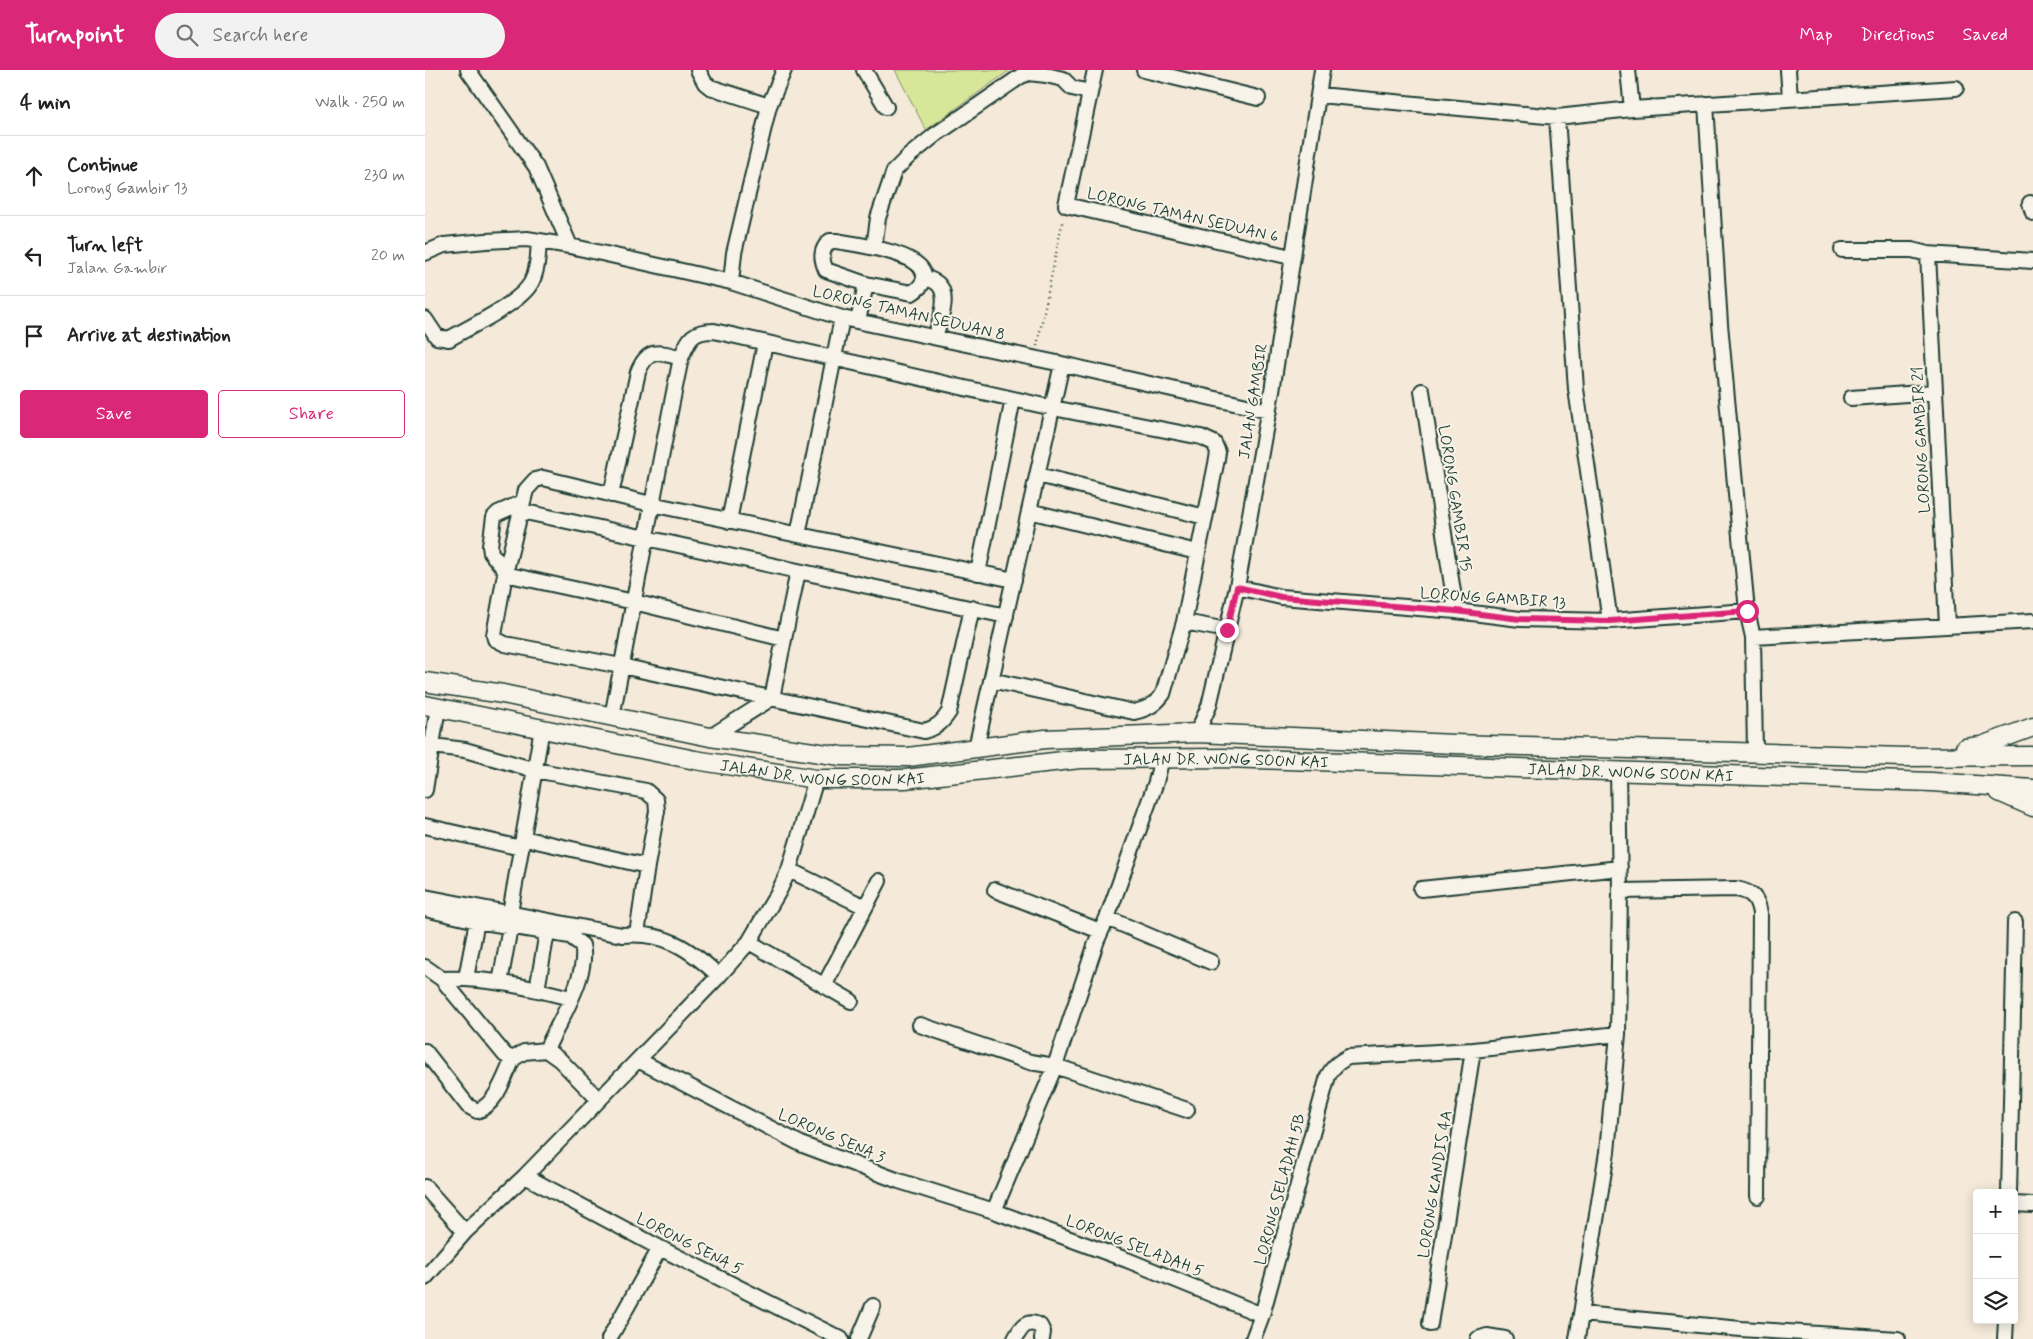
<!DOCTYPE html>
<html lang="en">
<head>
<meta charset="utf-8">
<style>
  body { margin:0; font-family:Mynerve,sans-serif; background:#f2f2f2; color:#222 }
  .controls { position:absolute; right:15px; bottom:15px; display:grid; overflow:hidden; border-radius:5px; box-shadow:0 2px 12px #0003 }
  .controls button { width:45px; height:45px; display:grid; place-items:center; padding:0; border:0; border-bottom:1px solid #e0e0e0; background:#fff; color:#222; font:25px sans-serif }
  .stop { position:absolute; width:15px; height:15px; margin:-11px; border:4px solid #db2777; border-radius:50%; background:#fff }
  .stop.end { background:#db2777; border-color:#fff; box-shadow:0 1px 5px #0008 }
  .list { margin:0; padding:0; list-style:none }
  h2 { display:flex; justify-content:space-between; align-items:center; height:65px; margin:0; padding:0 20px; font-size:21px }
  h2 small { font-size:16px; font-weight:400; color:#767676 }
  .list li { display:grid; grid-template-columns:32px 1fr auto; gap:15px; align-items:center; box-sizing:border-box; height:80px; padding:0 20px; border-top:1px solid #e0e0e0 }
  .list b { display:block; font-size:19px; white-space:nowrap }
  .list p { margin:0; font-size:16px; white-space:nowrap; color:#767676 }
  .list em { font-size:16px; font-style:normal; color:#767676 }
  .actions { display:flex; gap:10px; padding:15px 20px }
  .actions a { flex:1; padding:11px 0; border:1px solid #db2777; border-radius:5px; text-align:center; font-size:18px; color:#db2777 }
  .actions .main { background:#db2777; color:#fff }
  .icon { flex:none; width:28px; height:28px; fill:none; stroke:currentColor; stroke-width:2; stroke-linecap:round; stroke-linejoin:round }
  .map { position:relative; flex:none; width:1608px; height:1269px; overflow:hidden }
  header { display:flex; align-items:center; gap:30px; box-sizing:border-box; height:70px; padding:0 25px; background:#db2777; color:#fff }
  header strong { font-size:24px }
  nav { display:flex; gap:28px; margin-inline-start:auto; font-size:18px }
  .search { width:350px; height:45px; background:#f2f2f2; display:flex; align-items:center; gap:12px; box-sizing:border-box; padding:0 18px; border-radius:28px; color:#767676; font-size:19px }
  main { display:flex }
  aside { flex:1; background:#fff }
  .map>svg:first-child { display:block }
</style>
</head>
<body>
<header>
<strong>Turnpoint</strong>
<div class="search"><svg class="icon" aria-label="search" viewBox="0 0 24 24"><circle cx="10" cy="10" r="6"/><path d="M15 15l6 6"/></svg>Search here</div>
<nav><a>Map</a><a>Directions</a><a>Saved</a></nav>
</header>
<main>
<aside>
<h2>4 min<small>Walk · 250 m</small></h2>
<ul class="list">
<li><svg class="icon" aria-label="ahead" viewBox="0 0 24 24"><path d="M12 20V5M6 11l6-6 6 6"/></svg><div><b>Continue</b><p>Lorong Gambir 13</p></div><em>230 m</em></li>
<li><svg class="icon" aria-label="left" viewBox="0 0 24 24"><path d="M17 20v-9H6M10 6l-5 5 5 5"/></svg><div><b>Turn left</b><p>Jalan Gambir</p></div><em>20 m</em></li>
<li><svg class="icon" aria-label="arrive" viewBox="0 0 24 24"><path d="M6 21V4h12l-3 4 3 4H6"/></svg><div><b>Arrive at destination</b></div></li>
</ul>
<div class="actions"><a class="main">Save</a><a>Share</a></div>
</aside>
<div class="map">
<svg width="1608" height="1269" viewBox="0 0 1608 1269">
  <rect width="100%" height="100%" fill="#f5ead9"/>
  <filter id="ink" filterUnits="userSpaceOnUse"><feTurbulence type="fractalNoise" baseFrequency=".02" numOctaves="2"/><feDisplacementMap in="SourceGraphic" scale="10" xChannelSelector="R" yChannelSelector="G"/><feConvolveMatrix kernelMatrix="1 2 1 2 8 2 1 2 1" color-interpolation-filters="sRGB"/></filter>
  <g filter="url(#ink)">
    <path fill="#d8e699" stroke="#7c9266" d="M 470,0 L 585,0 L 501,60 Z"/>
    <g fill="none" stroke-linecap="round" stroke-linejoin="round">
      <g stroke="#1f3d34" stroke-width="18">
        <path id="minor" d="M 43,0 L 111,97 L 145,176
          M 273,0 L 280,13 L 285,17 L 344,36
          M 439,0 L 461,37
          M 670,0 L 641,135 L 866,187
          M 719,0 L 833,28
          M 1203,0 L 1207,39
          M 1363,0 L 1365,28
          M 894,25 L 1132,47 L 1207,39 L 1531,18
          M 1281,34 L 1295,254 L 1322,541 L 1328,567 L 1330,682
          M 1132,47 L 1151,319 L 1185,551
          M 1605,133 L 1608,143
          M 405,171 L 411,171 C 429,174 502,183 499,208 C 498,215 493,219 487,223 L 441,214 L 401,200 C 396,189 395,180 405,171 Z
          M 449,178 L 453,148 L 469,101 L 484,86 L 510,65 L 596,6 L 604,3 L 621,5 L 638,9 L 647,18 L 665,22
          M 1417,180 L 1487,180 L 1503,184 L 1608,191
          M 0,183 L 19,175 L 61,171 L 102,169 L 145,176 L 306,212 L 417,248 L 637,294 L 844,341
          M 1503,184 L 1522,555
          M 499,207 C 504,209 511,211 514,215 C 525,228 514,253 510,267
          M 306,212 L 309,183 L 344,36 L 359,0
          M 0,249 L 12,267 L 24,269 C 46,256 94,234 106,213 C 113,200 113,185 114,171
          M 433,251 L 441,214
          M 997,321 L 1031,541
          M 1426,328 L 1510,322
          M 613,405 L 780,447
          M 186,425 L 213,302 C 223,277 235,282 256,288
          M 96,441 L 581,546
          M 604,441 L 772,482
          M 304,451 L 340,273
          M 373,465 L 417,248
          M 80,500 L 66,483 L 65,476 L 69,447 L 73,443 L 98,432
          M 553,503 L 588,329
          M 80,504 L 209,532 L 359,569
          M 812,517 L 856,527 L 1031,541 L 1095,549 L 1185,551 L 1322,541
          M 547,538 L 524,642 C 517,653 511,658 499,661 L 196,596 L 80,574 L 70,569 L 69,565 L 80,504 L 101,420 L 110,410 L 118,408 L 226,434 L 589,510
          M 759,552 L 802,560
          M 1328,567 L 1608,551
          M 187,647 C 210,527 231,408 256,288 C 264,269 266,261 289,261 L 628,338 L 776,367 L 789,373 L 793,382 L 792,389 L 759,552 L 738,624 C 730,635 722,639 709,642 L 566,610
          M 772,663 L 784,636 L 812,517 L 847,321 L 897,0
          M 285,667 L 347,628 L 373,501
          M 0,675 L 40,680 L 110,700 L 221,721 L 231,730 L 232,741 L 222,796 L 212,864
          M 551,678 L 637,294
          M 0,720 L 13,637
          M 0,756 L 96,778
          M 98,768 L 222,796
          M 364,800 L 440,837
          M 996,819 L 1195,798
          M 570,820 L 675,861
          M 1195,821 L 1311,819 C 1327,822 1332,827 1335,843 L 1333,1126
          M 0,827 L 197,865 C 239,861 264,878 294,906
          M 0,839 L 52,851 L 145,866 L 157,875 C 165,904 133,953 121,980
          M 85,843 L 117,658
          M 682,848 L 786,892
          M 324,872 L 426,931
          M 0,897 L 17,909 L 80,985 L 88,989 L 99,982 L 121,980 L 135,990 L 174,1030
          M 41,908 L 52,851
          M 17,909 C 60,907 103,917 145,928
          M 75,913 L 85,857
          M 399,916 L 454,811
          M 112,920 L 122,862
          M 495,955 L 605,992 L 630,996 L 762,1040
          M 0,981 L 43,1036 L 52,1041 C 72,1034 79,1007 88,989
          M 213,990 L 378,1075 L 474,1111 L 569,1141 L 702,1190 L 837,1245
          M 100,1106 L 235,1178 L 416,1269
          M 0,1117 L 40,1162
          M 1584,1123 L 1590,852
          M 1589,1134 L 1608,1135
          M 569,1141 L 630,996 L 672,870 L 682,848 L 731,712 L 737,688
          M 0,1208 L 40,1162 L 100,1106 L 174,1030 L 291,909 L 324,872 L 354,821 L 364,800 L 391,709
          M 1157,1244 L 1316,1259 L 1473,1269
          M 1005,1254 L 1048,980
          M 184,1269 L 235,1178
          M 434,1269 L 448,1236
          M 590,1269 C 596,1257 602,1249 615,1256 L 618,1262 L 617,1269
          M 828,1269 L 837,1245 L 903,1006 C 908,996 914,992 923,987 L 1048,980 L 1193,964
          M 1053,1269 L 1062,1266 L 1080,1269
          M 1152,1269 L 1182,1082 L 1193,964 L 1195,821 L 1193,701
          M 1580,1269 L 1581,1250"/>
      </g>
      <g stroke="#1f3d34" stroke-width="21">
        <g id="major">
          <path d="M 0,612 L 78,624 L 285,667 L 416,686 L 483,687 L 620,669 L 772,663 L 1030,674 L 1480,687 L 1608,686"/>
          <path id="s1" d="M 0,635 L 270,690 L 391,709 L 480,709 L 655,689 L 799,688 L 1507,712 L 1608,719"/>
          <path d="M 1540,678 L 1556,676 L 1608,657"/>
          <path d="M 1574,722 L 1608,737"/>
        </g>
      </g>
      <path stroke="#1f3d34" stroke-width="2.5" stroke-dasharray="1 4" stroke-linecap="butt" d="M 612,276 L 638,149"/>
      <use href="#minor" stroke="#f7f3e8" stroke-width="14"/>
      <use href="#major" stroke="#f7f3e8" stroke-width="18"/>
    </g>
  </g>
  <g fill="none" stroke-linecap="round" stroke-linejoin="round" filter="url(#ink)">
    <path stroke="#db2777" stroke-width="6" d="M 802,560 L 812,517 L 856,527 L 1031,541 L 1095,549 L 1185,551 L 1322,541"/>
  </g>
  <g text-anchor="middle" stroke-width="4" stroke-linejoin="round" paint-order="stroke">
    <g font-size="16" fill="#1f3d34" stroke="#f7f3e8">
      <text transform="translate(758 144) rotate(13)" y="6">LORONG TAMAN SEDUAN 6</text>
      <text transform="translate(484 242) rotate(13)" y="6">LORONG TAMAN SEDUAN 8</text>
      <text transform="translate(827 331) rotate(-81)" y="6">JALAN GAMBIR</text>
      <text transform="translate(1495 370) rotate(-93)" y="6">LORONG GAMBIR 21</text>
      <text transform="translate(1031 428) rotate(81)" y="6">LORONG GAMBIR 15</text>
      <text transform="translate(1068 527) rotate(4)" y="6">LORONG GAMBIR 13</text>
      <text dy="6" stroke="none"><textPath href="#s1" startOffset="809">JALAN DR. WONG SOON KAI</textPath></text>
      <text dy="6" stroke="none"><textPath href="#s1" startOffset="404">JALAN DR. WONG SOON KAI</textPath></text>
      <text dy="6" stroke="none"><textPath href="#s1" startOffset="1214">JALAN DR. WONG SOON KAI</textPath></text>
      <text transform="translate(407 1065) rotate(23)" y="6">LORONG SENA 3</text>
      <text transform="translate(1009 1114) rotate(-81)" y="6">LORONG KANDIS 4A</text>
      <text transform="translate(854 1119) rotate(-75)" y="6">LORONG SELADAH 5B</text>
      <text transform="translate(265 1173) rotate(27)" y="6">LORONG SENA 5</text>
      <text transform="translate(710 1175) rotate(21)" y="6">LORONG SELADAH 5</text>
    </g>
  </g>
</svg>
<div class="controls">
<button>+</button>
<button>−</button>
<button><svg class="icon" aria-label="layers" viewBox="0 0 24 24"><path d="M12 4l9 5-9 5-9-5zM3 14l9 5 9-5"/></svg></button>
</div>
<div class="stop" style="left:1322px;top:541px"></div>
<div class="stop end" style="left:802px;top:560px"></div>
</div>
</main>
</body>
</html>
